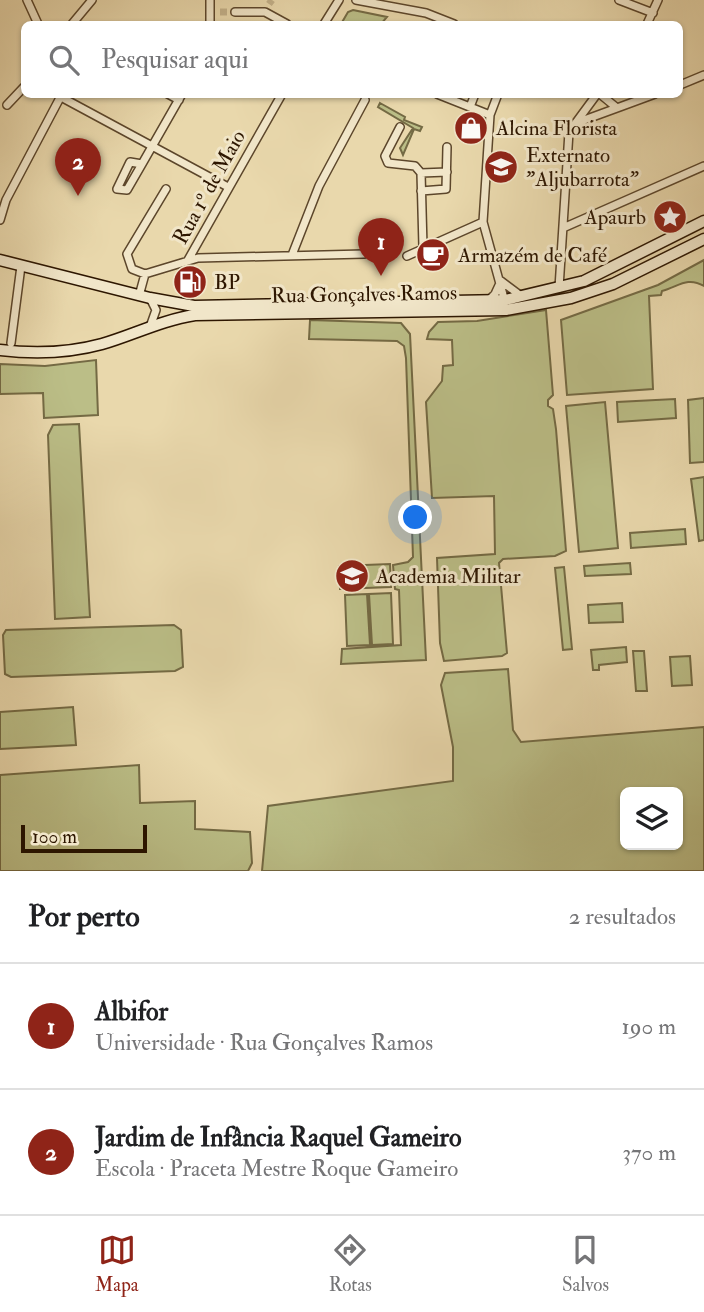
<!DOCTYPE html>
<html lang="pt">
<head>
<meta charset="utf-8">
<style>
  body { margin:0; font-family:"IM FELL Double Pica",serif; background:#f6f6f6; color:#202124 }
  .controls { position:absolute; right:21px; bottom:21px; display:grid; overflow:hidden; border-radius:10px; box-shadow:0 2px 5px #0004 }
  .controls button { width:63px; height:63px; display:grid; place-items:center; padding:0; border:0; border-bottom:2px solid #e0e0e0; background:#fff; color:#202124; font:35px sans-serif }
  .scale { position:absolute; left:21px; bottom:18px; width:126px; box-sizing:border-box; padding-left:7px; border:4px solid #2d1600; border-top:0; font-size:19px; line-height:24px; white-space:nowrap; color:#2d1600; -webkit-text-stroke:5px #f1e6c9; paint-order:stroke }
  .you { position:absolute; left:416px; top:518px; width:24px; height:24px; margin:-18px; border:5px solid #fff; border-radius:50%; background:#1a73e8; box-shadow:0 0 0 10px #1a73e833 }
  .badge { display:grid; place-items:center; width:46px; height:46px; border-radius:50%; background:#8f2418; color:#fff; font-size:23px; font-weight:700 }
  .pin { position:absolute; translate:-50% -58px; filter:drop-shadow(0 2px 4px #0008) }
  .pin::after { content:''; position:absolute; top:37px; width:24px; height:21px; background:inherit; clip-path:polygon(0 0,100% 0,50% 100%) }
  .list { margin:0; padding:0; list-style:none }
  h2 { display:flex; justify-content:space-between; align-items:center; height:91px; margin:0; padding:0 28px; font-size:30px }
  h2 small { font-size:23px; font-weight:400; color:#757577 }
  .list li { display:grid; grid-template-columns:46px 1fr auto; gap:21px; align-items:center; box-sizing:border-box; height:126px; padding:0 28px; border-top:2px solid #e0e0e0 }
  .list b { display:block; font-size:26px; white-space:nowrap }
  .list p { margin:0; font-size:23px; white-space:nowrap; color:#757577 }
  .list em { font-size:23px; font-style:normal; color:#757577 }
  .icon { flex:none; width:38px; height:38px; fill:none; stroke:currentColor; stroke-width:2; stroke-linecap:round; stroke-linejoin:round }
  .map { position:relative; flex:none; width:704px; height:871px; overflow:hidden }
  .search { position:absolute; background:#fff; box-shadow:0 2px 5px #0004; left:21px; right:21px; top:21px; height:77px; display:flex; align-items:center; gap:18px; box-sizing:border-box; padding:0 24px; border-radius:10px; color:#757577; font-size:26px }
  .sheet { height:343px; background:#fff }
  nav { display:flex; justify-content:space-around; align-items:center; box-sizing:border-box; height:98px; border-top:2px solid #e0e0e0; background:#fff; font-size:19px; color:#757577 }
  nav a { display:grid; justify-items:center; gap:4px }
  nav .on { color:#8f2418 }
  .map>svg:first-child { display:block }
</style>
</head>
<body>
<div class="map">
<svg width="704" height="871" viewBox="0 0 704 871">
  <rect width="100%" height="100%" fill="#e9d8ac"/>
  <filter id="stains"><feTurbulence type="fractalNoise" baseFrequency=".00286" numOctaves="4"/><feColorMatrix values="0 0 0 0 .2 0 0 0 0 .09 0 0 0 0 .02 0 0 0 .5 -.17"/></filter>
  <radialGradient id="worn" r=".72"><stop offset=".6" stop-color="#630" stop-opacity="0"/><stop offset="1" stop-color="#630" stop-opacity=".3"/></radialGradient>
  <path fill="#bbbe87" stroke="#746a44" stroke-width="2" fill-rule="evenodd" d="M 353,10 L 387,17 L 381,24 L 341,24 L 348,12 Z
    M 380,103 L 405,117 L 404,120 L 422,127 L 420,131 L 414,129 L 403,155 L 400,148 L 413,128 L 378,107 Z
    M 704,260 L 704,286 C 687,276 678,287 662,291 L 661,295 L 649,296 L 653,389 L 567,395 L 561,320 L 658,285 Z
    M 546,310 L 553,395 L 548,400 L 548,406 L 553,409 L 556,429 L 566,551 L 555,556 L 503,559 L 499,563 L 507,653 L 502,656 L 444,661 L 440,643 L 437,558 L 495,554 L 494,496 L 432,498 L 426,402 L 442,381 L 443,366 L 453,365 L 452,340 L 427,339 L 429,332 L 438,322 L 477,321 Z
    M 310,320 L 401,323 L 410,334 L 426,660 L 341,664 L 342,649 L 401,645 L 399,590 L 395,589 L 393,565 L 408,562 L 413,557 L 406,358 L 404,346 L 397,341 L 309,339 Z
    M 96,360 L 98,415 L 44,418 L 43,393 L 0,394 L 0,364 L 45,366 Z
    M 704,398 L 704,462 L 690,463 L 688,400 Z
    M 675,399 L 676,418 L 618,422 L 617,402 Z
    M 605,402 L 618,548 L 579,552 L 566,406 Z
    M 79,424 L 90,617 L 55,619 L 48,435 L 53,425 Z
    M 704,477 L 704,540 L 699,541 L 691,479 Z
    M 685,529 L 686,544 L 631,548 L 630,533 Z
    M 630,563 L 631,574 L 585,576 L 584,566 Z
    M 390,564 L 391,587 L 340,589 L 339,566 Z
    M 564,567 L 572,649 L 563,650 L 555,568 Z
    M 391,593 L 393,644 L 372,645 L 369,594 Z
    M 367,594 L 370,645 L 347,646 L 345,595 Z
    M 622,603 L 623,622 L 589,623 L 588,605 Z
    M 174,625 L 181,630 L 183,667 L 175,671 L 11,677 L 5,674 L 3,635 L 6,630 Z
    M 626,647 L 627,662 L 599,665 L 599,670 L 593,670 L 591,650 Z
    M 644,651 L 647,691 L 636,691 L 633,651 Z
    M 690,656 L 692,685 L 672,686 L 670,657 Z
    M 508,669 L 513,730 L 521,742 L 704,727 L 704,871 L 262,871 L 268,806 L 453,781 L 453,747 L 441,685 L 445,673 ZM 625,792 L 678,792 L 678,845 L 625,845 Z
    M 73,707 L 76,745 L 0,749 L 0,712 Z
    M 139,765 L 140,803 L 195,801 L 195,829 L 250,832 L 252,863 L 248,871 L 0,871 L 0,775 Z"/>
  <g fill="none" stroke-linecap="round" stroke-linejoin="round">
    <path stroke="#c3b18a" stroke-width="7" stroke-dasharray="7 3.5" stroke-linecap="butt" d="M 269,4 L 272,0
      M 220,12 L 235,12"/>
    <g stroke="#5c462b" stroke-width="10">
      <path id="street" d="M 27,0 L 38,24
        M 356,0 L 426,13 L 454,24
        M 619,0 L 653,13
        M 235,12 L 265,12 L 287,24
        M 72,24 L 92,0
        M 210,24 L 210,0
        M 324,24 L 339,0
        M 647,24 L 658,0
        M 680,85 L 704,75
        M 168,94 L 179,100
        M 437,94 L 490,115
        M 498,94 L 490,115 L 483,222 L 505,302
        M 600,94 L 617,108 L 655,94
        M 61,97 L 228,187
        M 7,105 L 24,87
        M 470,107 L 475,94
        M 576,123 L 617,108
        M 400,127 L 385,156 L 388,163 L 415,166 L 421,173 L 447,172
        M 142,164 L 127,190 L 117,189 L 130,162 L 142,164 L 182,94
        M 421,173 L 423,247
        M 421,191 L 446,189 L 447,147
        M 0,220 L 6,200 L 62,94
        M 563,228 L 704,166
        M 292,255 L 319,186 L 365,100
        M 407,256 L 483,222
        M 188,260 L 282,94
        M 145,274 L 132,269 L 127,254 L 166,189
        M 559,288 L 569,132 L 597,94
        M 139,296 L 145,274 L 198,258 L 364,254
        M 150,298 L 156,310 L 150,327
        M 488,301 L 495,294 L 501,281 L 521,296
        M 11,343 L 21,266"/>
    </g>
    <g stroke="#2d1600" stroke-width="13">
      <path id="secondary" d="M 0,260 L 150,298 L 194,306 L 505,300 L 584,281 L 704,221
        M 0,350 C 33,354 69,353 102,344 C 133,335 162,320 195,315 L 506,310 L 571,298 L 613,284 L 704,239"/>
    </g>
    <use href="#street" stroke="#f1e6c9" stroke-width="7"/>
    <use href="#secondary" stroke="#f1e6c9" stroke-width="10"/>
  </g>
  <defs>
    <g id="shop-disc" transform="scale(1.75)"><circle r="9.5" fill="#8f2418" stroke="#f1e6c9"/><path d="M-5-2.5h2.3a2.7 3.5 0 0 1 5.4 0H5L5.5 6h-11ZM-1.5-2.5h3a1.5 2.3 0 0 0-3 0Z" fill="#fff"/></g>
    <g id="school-disc" transform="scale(1.75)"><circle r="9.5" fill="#8f2418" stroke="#f1e6c9"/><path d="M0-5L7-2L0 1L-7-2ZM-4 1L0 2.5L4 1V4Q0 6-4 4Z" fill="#fff"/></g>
    <g id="sight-disc" transform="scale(1.75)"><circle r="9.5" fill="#8f2418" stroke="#f1e6c9"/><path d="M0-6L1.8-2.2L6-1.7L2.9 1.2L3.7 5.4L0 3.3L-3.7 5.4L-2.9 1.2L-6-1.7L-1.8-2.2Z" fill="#fff"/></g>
    <g id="cafe-disc" transform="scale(1.75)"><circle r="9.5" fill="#8f2418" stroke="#f1e6c9"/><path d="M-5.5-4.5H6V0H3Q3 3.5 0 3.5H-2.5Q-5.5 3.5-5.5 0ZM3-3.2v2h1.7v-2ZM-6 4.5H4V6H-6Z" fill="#fff"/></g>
    <g id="fuel-disc" transform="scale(1.75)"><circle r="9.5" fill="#8f2418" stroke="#f1e6c9"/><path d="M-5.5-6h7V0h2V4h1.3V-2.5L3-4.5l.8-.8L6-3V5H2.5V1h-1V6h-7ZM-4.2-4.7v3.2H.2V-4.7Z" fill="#fff"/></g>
    <g id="university-disc" transform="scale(1.75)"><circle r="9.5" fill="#8f2418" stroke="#f1e6c9"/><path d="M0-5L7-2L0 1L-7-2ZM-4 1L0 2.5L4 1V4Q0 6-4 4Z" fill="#fff"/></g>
  </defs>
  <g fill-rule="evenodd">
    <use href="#shop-disc" x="471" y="128"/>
    <use href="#school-disc" x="501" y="167"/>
    <use href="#sight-disc" x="670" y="217"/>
    <use href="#cafe-disc" x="433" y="255"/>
    <use href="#fuel-disc" x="190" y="282"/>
    <use href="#university-disc" x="352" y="576"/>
  </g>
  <g text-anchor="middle" stroke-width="6" stroke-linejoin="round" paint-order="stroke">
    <g font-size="21" fill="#2d1600" stroke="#f1e6c9" text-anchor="start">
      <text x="496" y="135">Alcina Florista</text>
      <text x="526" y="162">Externato<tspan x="526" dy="24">"Aljubarrota"</tspan></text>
      <text x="646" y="224" text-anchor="end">Apaurb</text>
      <text x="458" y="262">Armazém de Café</text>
      <text x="214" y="289">BP</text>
      <text x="376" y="583">Academia Militar</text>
    </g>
    <g font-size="21" fill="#2d1600" stroke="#f1e6c9">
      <text transform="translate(209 187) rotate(-61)" y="7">Rua 1º de Maio</text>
      <text transform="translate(364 294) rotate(-1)" y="7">Rua Gonçalves Ramos</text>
    </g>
  </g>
  <rect width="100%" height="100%" filter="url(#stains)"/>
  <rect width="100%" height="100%" fill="url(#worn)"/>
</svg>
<div class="controls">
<button><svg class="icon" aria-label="layers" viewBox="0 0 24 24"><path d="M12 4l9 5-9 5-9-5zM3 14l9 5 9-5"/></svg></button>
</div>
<div class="scale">100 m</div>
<div class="you"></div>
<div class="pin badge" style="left:381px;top:276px">1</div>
<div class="pin badge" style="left:78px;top:196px">2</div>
<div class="search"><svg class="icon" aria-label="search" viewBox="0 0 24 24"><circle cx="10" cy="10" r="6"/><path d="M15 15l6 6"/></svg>Pesquisar aqui</div>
</div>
<section class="sheet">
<h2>Por perto<small>2 resultados</small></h2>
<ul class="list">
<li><span class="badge">1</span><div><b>Albifor</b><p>Universidade · Rua Gonçalves Ramos</p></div><em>190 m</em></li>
<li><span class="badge">2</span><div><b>Jardim de Infância Raquel Gameiro</b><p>Escola · Praceta Mestre Roque Gameiro</p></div><em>370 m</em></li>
</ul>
</section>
<nav>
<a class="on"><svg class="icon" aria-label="map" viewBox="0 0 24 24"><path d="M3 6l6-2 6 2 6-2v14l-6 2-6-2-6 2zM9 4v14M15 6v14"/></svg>Mapa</a>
<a><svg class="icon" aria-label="directions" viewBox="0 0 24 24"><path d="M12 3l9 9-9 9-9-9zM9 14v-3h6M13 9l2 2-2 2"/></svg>Rotas</a>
<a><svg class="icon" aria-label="saved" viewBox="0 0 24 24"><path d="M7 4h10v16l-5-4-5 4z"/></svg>Salvos</a>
</nav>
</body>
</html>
